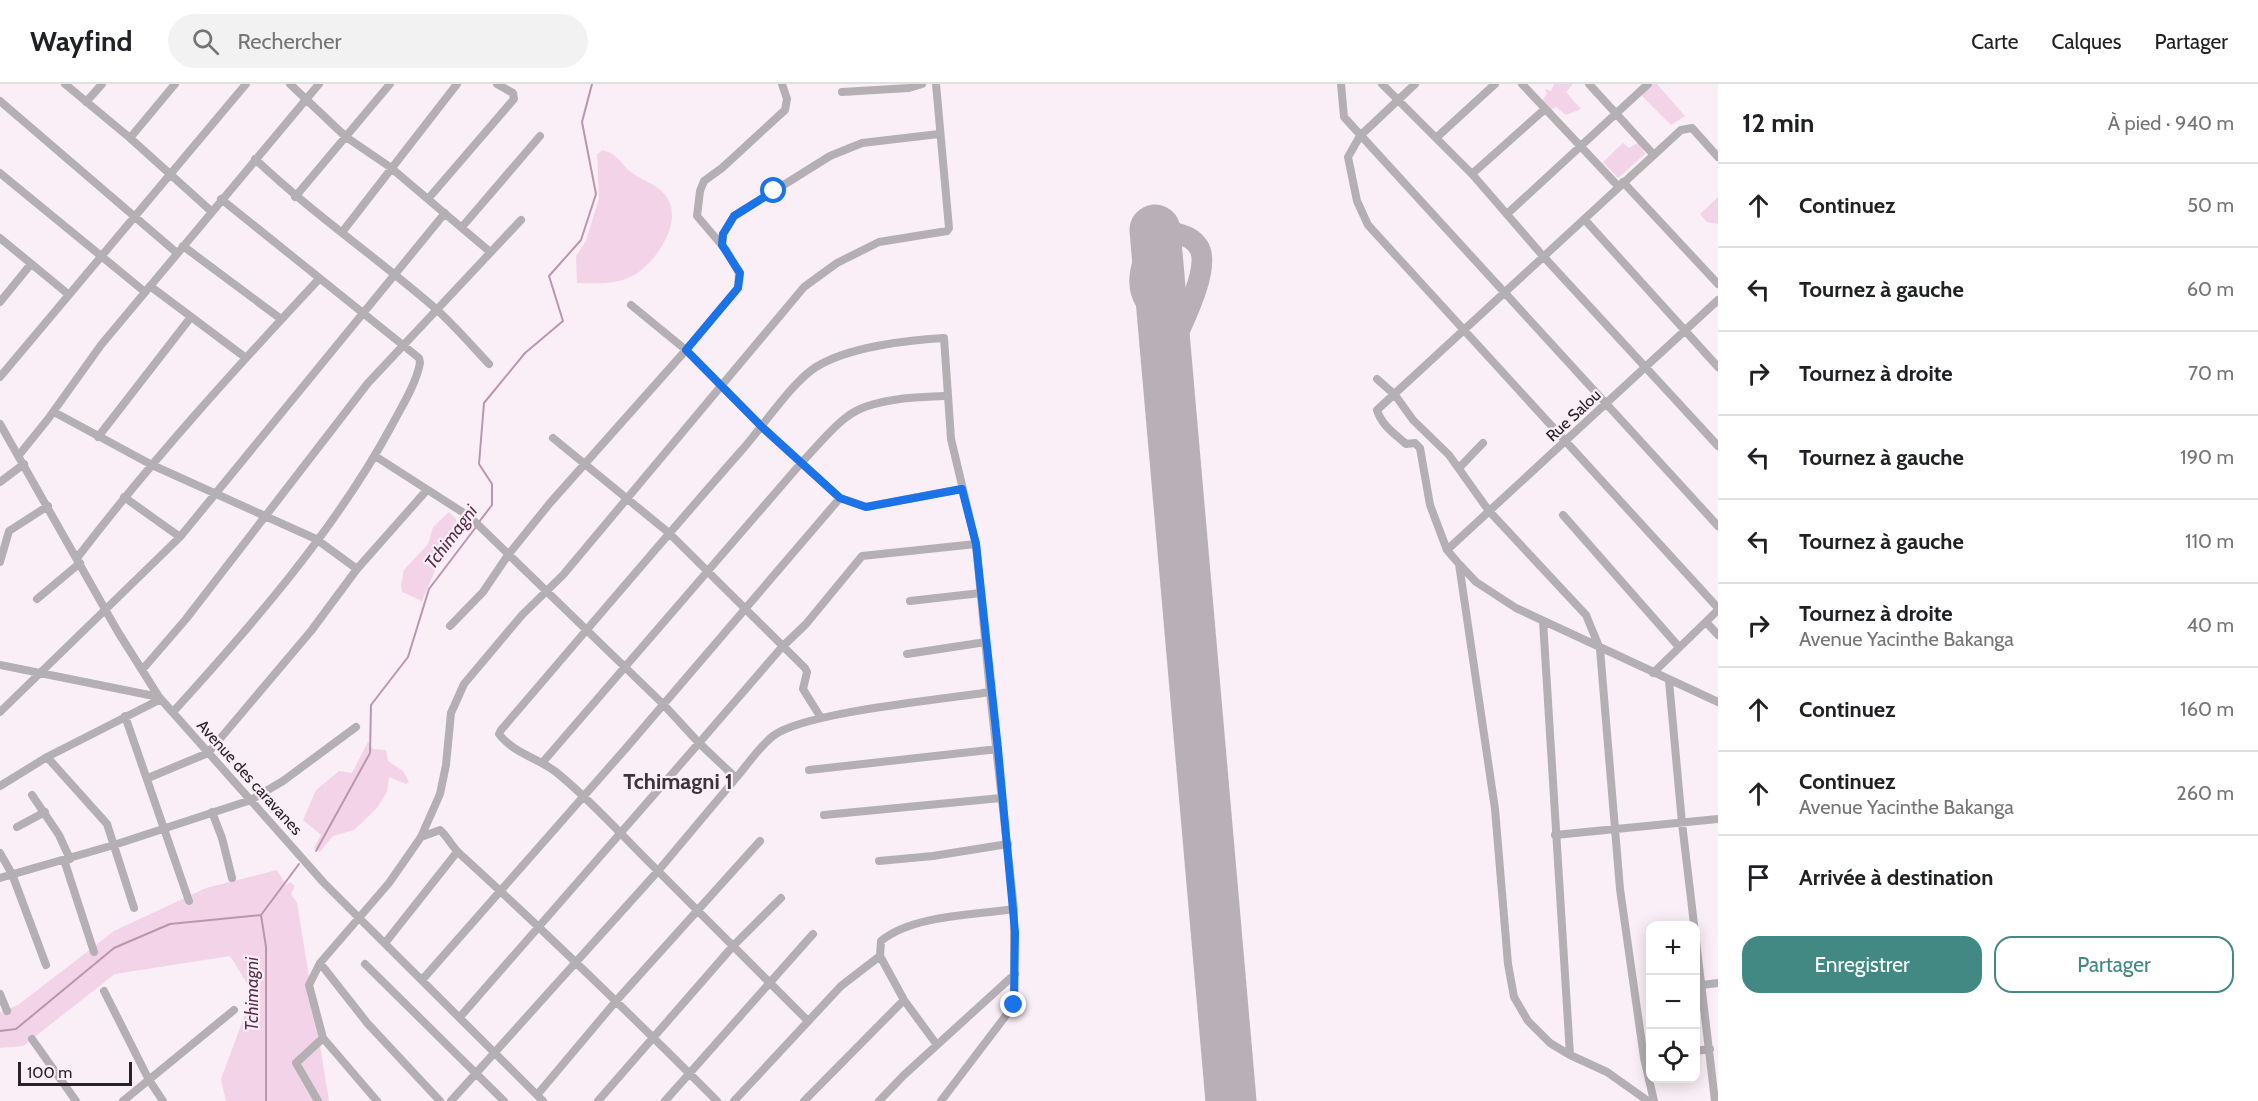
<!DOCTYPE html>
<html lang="fr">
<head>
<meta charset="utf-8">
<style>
  body { margin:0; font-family:Cabin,sans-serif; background:#f2f2f2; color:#202124 }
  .controls { position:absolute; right:18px; bottom:18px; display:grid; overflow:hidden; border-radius:12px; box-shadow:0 3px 15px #0003 }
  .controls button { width:54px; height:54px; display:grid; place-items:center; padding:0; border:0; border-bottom:2px solid #e0e0e0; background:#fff; color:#202124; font:30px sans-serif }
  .scale { position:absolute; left:18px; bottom:15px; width:114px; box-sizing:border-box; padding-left:6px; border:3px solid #272326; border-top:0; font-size:16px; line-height:21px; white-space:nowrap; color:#272326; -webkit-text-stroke:4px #faeff6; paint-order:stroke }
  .stop { position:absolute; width:18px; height:18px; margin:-14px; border:4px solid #1a73e8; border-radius:50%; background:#fff }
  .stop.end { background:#1a73e8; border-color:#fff; box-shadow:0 2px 6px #0008 }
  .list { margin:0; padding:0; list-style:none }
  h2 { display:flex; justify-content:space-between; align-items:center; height:78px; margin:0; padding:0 24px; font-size:26px }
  h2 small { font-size:20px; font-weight:400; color:#757577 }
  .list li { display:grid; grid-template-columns:39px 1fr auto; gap:18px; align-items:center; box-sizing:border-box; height:84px; padding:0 24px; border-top:2px solid #e0e0e0 }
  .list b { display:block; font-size:22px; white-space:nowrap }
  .list p { margin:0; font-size:20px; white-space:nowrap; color:#757577 }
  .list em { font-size:20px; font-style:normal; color:#757577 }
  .actions { display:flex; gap:12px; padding:18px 24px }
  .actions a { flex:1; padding:14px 0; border:2px solid #428984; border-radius:18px; text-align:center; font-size:21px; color:#428984 }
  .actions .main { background:#428984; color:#fff }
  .icon { flex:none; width:33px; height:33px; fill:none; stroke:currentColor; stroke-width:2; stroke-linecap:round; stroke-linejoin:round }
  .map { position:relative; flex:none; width:1718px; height:1017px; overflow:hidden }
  header { display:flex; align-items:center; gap:36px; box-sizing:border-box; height:84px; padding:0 30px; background:#fff; border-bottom:2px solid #e0e0e0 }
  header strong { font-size:28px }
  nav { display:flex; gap:33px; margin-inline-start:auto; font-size:21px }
  .search { width:420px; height:54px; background:#f2f2f2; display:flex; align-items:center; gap:15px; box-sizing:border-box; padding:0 21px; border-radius:33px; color:#757577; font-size:22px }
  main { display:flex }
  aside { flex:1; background:#fff }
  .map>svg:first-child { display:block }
</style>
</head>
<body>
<header>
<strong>Wayfind</strong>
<div class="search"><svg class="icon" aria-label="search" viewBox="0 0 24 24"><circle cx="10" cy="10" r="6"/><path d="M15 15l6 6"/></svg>Rechercher</div>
<nav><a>Carte</a><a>Calques</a><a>Partager</a></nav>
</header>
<main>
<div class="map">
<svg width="1718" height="1017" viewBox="0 0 1718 1017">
  <rect width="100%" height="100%" fill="#faeff6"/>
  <path fill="#f3d3e8" d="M 1554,0 L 1573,0 L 1566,8 L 1581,25 L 1566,31 L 1556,23 L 1552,25 L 1556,31 L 1541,18 L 1547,10 L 1545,5 L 1551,7 Z
    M 1653,0 L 1657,0 L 1685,32 L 1671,41 L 1640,10 Z
    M 1639,58 L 1645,70 L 1618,94 L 1603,78 L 1623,59 L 1629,64 Z
    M 603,66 C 621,72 618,78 631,88 C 643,97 661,102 668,115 C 683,141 652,185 628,194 C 612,201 594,199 577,199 L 576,172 L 586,157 L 599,114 L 597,70 Z
    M 1718,113 L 1718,140 L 1707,138 L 1700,130 Z
    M 449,428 L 456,435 L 456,439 L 421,519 L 420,516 L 402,508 L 401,501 L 404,486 L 428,460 L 433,443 Z
    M 368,658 L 373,665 L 386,666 L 388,677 L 403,687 L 409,698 L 406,700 L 389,693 L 387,708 L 377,724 L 354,746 L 333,752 L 320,768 L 314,764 L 321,751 L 303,736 L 316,706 L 339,687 L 352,689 Z
    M 277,786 L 286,801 L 290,798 L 295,802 L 291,810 L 297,819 L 329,1017 L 226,1017 L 221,995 L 253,909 L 230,872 L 115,890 L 23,962 L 0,964 L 0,928 L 18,921 L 114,847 L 206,804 Z"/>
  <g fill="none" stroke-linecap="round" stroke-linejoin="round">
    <path stroke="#ba96ae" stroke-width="2" d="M 479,438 L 492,421 L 492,400 L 479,380 L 484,319 L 525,269 L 563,237 L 549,192 L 581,156 L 596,110 L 582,38 L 592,0
      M 316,767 L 370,669 L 371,621 L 408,573 L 429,505 L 476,443
      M 0,947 L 16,945 L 114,864 L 170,840 L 261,831
      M 266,1017 L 266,863 L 261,831 L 299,780"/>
    <path stroke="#b8b0b6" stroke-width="21" d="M 1163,235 C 1126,209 1141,182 1155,146 C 1169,148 1190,149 1198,162 C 1214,183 1176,252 1166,276"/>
    <path stroke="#b8b0b6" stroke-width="51" d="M 1155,146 L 1231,1017"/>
    <path stroke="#b4afb2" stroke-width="8" d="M 65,0 L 130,54 L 211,127
      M 290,0 L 346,53 L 390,83 L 489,167
      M 1341,0 L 1344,33 L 1718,442
      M 1382,0 L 1472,90 L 1543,172 L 1718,362
      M 1415,0 L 1360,52 L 1348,73 L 1357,117 L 1368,141 L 1718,524
      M 1522,0 L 1618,102
      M 1589,0 L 1653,70
      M 842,8 L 909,4 L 922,0
      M 0,17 L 177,169
      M 86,18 L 102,0
      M 130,54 L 175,0
      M 1436,54 L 1495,0
      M 255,75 C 312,129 376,173 435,224 C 454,241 471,261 489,280
      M 0,89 L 145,208
      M 1472,90 L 1545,25
      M 1623,98 L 1718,200
      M 295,113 L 390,0
      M 428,115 L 514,15 L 513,9 L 497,0
      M 1507,130 L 1648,0
      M 1585,136 L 1718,283
      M 462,143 L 540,52
      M 343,147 L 457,0
      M 0,154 L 68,210
      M 722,161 L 723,150 L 734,132 L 830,72 L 862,59 L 939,50
      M 183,162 L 281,235
      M 150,202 L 246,274
      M 0,218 L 31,180
      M 631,221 L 686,266 L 762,343 L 840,414 L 866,423 L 961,405
      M 0,293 L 246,0
      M 1377,295 L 1395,311 L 1413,336 L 1449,371 L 1489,427 L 1586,531 L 1600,565 L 1620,805 L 1644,974 L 1654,1017
      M 54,328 L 152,381 L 316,455 L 357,485
      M 0,340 L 118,548 L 159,613 L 324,799 L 543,1017
      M 98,353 L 191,233
      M 553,354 L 669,449 L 805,584 L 807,588 L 803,605 L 821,634
      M 19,371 L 48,335 L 101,261 L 319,0
      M 375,372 L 470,433 L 663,620 L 699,659 L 782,563 L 806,540 L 862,472 L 976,460 L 951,355 L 944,254 C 907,256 848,263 816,283 C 792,298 762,344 741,367 C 660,459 581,553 501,646 L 499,650 C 513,669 538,674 556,688 C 592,717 625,755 658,787 L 736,694 L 699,659 L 460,933
      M 1459,384 L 1483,359
      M 0,398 L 24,380
      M 124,413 L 180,453
      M 1563,431 L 1679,563
      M 976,460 L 990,608
      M 1447,466 L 1718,216
      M 77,474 C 152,376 235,285 319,195
      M 0,478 L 9,447 L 48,422
      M 1460,481 L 1476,498 L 1516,524 L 1718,618
      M 37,515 L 80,479
      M 910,517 L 981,509
      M 1543,537 L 1570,971
      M 1706,538 L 1718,551
      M 450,542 L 483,508 L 508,471 L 550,419 L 686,266 L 738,204 L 739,189 L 726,166 L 697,132 L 700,107 L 704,97 L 722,84 L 785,26 L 787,15 L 782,0
      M 907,570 L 986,558
      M 0,581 L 159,613
      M 142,586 L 186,535 L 368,299 L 521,136
      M 1653,589 L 1718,526
      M 1669,597 L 1682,739 L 1715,1017
      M 0,628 L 180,453 L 445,129
      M 173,628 C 252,541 336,445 392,341 C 402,322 416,300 420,279 L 419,274 L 221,115
      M 125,632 L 189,817
      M 47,673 L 107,740 L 134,824
      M 542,679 L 802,378 C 817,363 831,344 848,332 C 871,314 919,313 947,312
      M 809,686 L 998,665
      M 148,694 L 208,669 L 311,547 L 357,485 L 426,407
      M 736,694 C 748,680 759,663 773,652 C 803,628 946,615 990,608 L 1014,825 L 1014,921 L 941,1017
      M 0,702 L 47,673 L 161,615
      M 32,711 L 59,751 L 70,775
      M 212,728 L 222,754 L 232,794
      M 824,731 L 1001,714
      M 17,743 L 45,728
      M 1555,751 L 1718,735
      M 421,753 L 440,746 C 448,753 452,763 460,770 C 548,850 633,933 717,1017
      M 0,769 L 12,790 L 46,881
      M 64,776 L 94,868
      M 879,777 L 933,772 L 1008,760
      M 0,794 L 114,761 L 251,716 L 283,697 L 356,643
      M 385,859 L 457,768
      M 320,879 L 368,940 L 440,1017
      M 365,880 L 504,1017
      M 422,896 L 627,663 L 840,414
      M 1702,901 L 1718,899
      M 104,907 L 149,996 L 163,1017
      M 0,910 L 7,927
      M 32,955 L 76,1017
      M 937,961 L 904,916 L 880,872 L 881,857 C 912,831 974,831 1014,825
      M 1696,967 L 1710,965
      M 537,1011 L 616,917 L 760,757
      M 123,1017 L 234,926
      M 318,1017 L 296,979 L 323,954
      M 377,1017 L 323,954 L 309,901 L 320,879 L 389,799 L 421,753 L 440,710 L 446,681 L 451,629 L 464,600 L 522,531 L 563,491 L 804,203 L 837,179 L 879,158 L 947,147 L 949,144 L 936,0
      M 451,1017 L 658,787 L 807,936
      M 598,1017 L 733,862 L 781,814
      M 665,1017 L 813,850
      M 734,1017 L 841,902 L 880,872
      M 804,1017 L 904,916
      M 879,1017 L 904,991 L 1015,890
      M 1648,1017 L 1607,988 L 1570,971 L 1550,959 L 1528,937 L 1514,913 L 1508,880 L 1495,725 L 1459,480 L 1447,466 L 1430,421 L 1420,364 L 1415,359 L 1406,360 C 1395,350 1382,342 1377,326 L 1681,46 L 1692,44 L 1718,73"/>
  </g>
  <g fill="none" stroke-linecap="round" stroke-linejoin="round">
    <path stroke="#1a73e8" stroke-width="8" d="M 774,107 L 734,132 L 723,150 L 722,161 L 740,189 L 738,204 L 686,266 L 762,343 L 840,414 L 866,423 L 962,405 L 976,460 L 998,665 L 1015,848 L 1014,921"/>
  </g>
  <g text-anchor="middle" stroke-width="4.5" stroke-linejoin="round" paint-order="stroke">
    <g font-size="16" fill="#272326" stroke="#faeff6">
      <text transform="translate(1573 331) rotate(-43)" y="6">Rue Salou</text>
      <text transform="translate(250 693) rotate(48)" y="6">Avenue des caravanes</text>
    </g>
    <g font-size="18" font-style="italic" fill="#5a2b4c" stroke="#faeff6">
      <text transform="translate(451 453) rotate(-53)" y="6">Tchimagni</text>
      <text transform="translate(252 910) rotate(-90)" y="6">Tchimagni</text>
    </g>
    <g font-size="22" font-weight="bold" fill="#3c3439" stroke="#faeff6">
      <text x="678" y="705">Tchimagni 1</text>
    </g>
  </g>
</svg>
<div class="controls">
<button>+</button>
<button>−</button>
<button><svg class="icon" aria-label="locate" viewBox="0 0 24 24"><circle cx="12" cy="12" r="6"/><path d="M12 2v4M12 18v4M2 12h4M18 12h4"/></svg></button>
</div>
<div class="scale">100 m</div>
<div class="stop" style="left:774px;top:107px"></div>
<div class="stop end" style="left:1014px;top:921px"></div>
</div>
<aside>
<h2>12 min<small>À pied · 940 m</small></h2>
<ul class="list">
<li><svg class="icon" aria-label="ahead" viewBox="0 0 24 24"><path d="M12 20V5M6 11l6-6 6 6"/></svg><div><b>Continuez</b></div><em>50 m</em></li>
<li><svg class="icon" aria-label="left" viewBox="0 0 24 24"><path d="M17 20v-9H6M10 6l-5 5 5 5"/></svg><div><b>Tournez à gauche</b></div><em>60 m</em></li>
<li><svg class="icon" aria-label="right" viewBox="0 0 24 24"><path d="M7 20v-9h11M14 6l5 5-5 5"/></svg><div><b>Tournez à droite</b></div><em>70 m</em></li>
<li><svg class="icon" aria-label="left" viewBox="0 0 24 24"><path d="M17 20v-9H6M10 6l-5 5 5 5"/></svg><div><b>Tournez à gauche</b></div><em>190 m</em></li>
<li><svg class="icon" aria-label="left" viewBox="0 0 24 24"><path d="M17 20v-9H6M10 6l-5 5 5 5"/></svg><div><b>Tournez à gauche</b></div><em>110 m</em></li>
<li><svg class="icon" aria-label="right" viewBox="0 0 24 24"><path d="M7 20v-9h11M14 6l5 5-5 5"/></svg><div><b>Tournez à droite</b><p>Avenue Yacinthe Bakanga</p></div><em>40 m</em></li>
<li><svg class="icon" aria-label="ahead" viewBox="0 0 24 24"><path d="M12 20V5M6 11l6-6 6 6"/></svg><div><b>Continuez</b></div><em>160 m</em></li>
<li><svg class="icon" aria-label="ahead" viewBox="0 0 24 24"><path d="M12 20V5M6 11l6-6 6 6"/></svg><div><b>Continuez</b><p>Avenue Yacinthe Bakanga</p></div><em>260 m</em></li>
<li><svg class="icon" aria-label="arrive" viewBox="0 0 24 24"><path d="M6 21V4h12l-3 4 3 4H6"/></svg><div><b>Arrivée à destination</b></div></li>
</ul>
<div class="actions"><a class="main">Enregistrer</a><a>Partager</a></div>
</aside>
</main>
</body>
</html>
